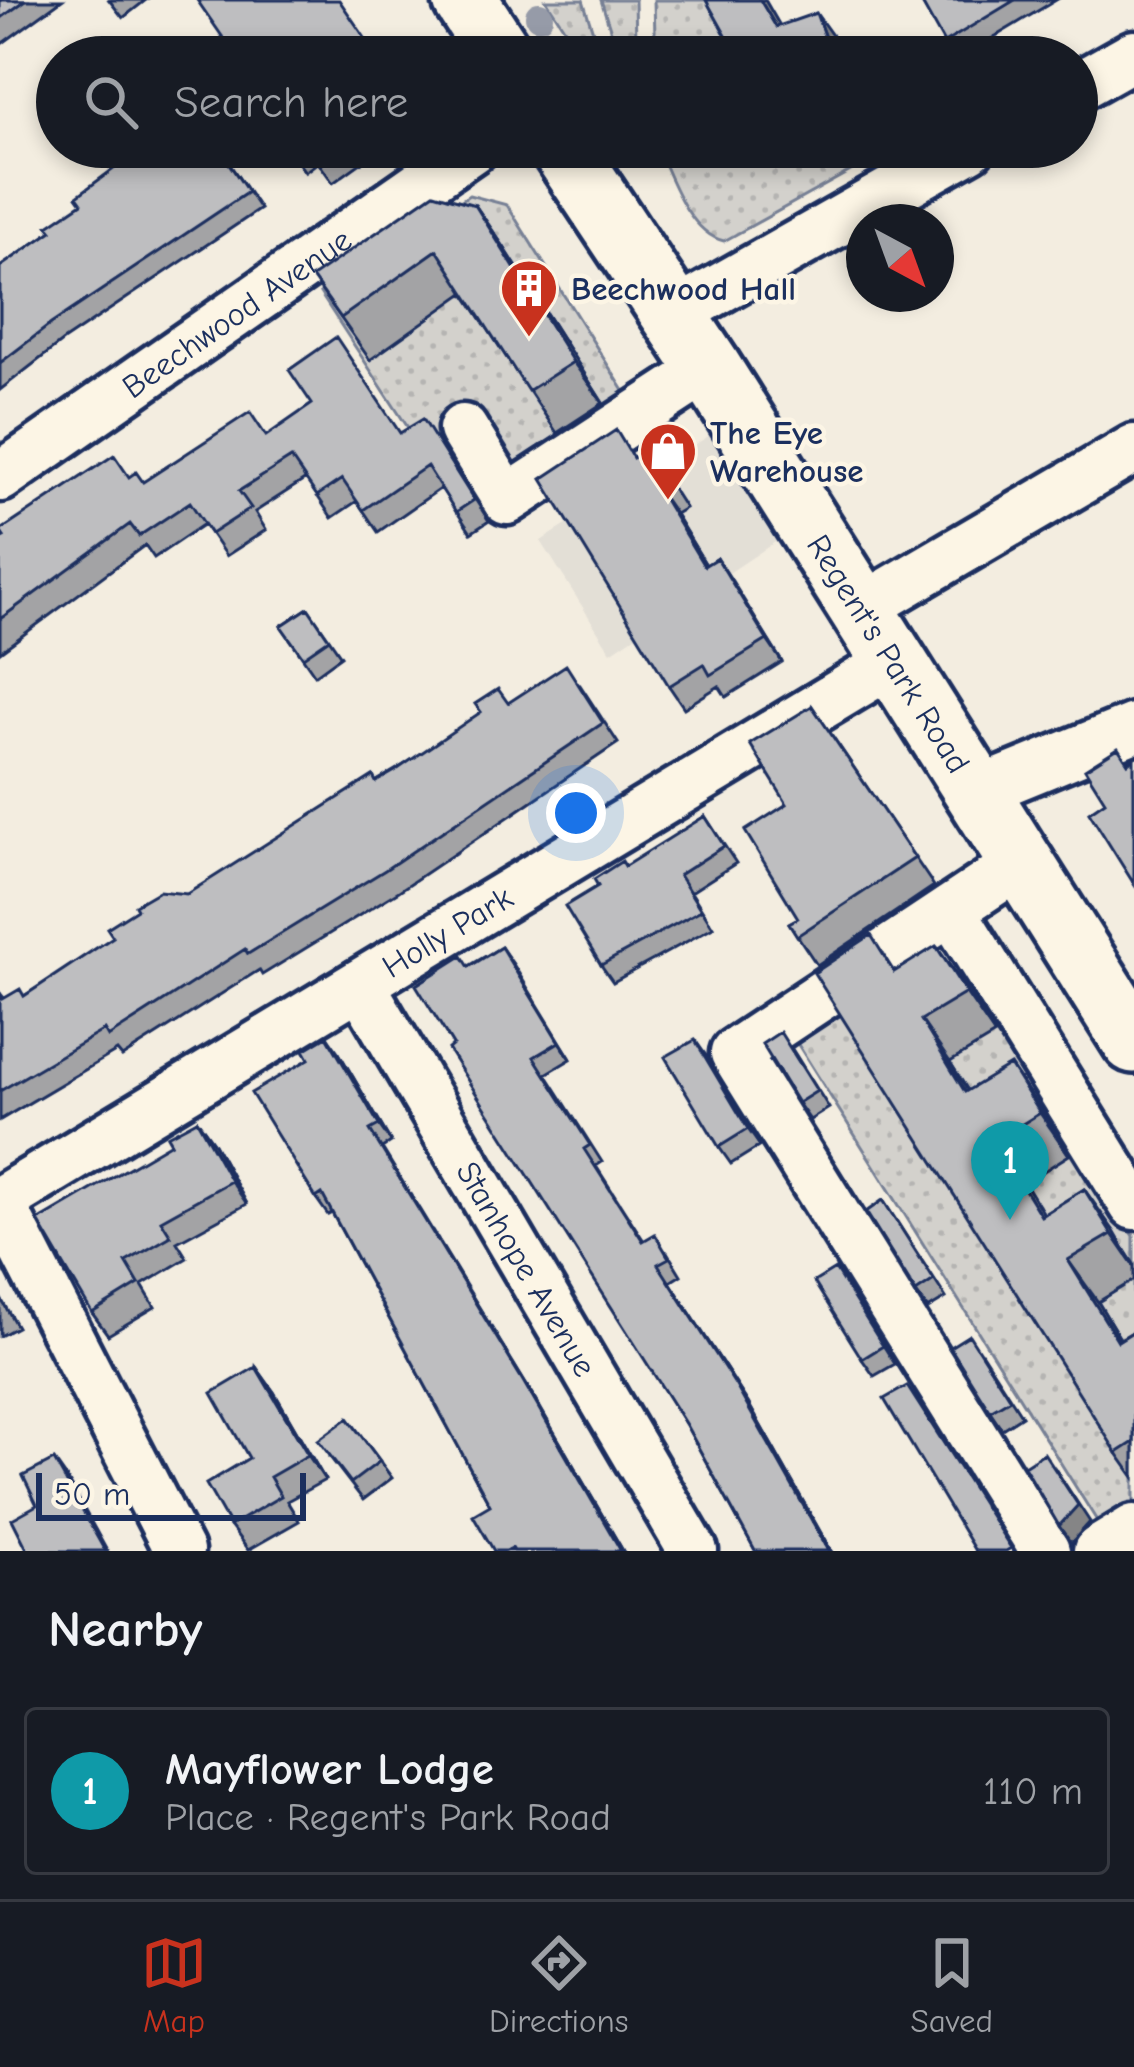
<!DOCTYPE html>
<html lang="en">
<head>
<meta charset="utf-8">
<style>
  body { margin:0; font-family:"Comic Neue",sans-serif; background:#242831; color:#f1f3f6 }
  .compass { position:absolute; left:846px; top:204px; width:108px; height:108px; border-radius:50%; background:#171b24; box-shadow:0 6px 18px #0003; rotate:139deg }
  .scale { position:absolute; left:36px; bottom:30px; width:270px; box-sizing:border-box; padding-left:12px; border:6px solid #1b2f5e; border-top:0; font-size:33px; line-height:42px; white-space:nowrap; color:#1b2f5e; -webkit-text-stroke:9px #fcf5e5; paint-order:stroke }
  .you { position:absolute; left:576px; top:813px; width:42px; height:42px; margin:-30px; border:9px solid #fff; border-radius:50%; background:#1a73e8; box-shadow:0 0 0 18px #1a73e833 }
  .badge { display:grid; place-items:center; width:78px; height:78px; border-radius:50%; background:#c8321e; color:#fff; font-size:39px; font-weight:700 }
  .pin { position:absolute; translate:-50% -99px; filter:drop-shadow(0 3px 6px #0008) }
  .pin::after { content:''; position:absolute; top:63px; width:42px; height:36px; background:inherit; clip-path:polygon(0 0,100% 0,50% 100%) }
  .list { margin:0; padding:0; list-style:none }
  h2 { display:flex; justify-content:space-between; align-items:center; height:156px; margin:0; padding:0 48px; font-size:51px }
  h2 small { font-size:39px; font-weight:400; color:#9ea1a6 }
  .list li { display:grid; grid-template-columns:78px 1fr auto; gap:36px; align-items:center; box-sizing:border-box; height:168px; margin:0 24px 24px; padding:0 24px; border:3px solid #363941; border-radius:12px }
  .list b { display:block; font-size:45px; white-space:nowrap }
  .list p { margin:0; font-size:39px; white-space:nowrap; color:#9ea1a6 }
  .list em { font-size:39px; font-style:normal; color:#9ea1a6 }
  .icon { flex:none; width:66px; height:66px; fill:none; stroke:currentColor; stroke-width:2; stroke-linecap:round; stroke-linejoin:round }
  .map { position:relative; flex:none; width:1134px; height:1551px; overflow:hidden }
  .search { position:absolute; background:#171b24; box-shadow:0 6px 18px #0003; left:36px; right:36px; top:36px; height:132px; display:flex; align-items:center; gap:30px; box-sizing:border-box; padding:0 42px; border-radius:66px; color:#9ea1a6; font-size:45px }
  .sheet { height:348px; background:#171b24 }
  nav { display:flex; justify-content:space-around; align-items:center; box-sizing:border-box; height:168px; border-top:3px solid #363941; background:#171b24; font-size:33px; color:#9ea1a6 }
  nav a { display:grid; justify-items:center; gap:6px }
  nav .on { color:#c8321e }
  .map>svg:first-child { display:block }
</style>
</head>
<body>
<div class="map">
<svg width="1134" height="1551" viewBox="0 0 1134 1551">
  <defs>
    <pattern id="grass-dots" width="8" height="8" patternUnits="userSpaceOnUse" patternTransform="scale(3)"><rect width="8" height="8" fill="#d3d1cc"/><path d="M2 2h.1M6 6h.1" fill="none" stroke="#b5b4b2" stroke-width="1.8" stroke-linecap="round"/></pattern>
  </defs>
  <rect width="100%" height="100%" fill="#f3ede0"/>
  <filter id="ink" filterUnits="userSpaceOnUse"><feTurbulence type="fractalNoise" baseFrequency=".00833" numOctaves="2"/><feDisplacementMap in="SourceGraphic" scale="24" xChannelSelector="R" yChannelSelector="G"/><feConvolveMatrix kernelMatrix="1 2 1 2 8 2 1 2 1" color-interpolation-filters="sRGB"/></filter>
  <g filter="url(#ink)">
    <path fill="#e3dfd6" d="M 739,417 L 790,532 L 611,652 L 541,541 Z"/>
    <path fill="url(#grass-dots)" stroke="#778095" stroke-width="3" d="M 546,0 L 583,0 L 601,57 L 583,57 Z
      M 601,0 L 635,0 L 636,42 L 629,56 L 619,57 Z
      M 654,0 L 706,0 L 738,57 L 667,57 L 655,37 Z
      M 657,147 L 747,147 L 758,161 L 774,147 L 894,147 L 724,241 C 689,233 670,177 657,147 Z
      M 469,195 L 507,205 L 633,405 L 509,486 L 464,417 L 420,446 L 320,293 Z
      M 946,938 L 1134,1236 L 1134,1513 L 1104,1532 L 792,1035 Z"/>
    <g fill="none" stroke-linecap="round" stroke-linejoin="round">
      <g stroke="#1b2f5e" stroke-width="57">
        <g id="minor">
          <path d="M 1077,87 L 1134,55"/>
          <path d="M 673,315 L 970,147"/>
          <path d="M 463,429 L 507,500 L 709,368"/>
          <path id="s1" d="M 0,477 L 474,147"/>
          <path d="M 859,610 L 1134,449"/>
          <path d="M 975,793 L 1134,728"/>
          <path d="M 1021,863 L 735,1053 L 1045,1551"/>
          <path d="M 951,910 L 1134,1205"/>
          <path id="s2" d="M 360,984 L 693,1551"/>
          <path id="s3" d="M 0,1201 L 893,662"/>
          <path d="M 0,1203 L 179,1551"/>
          <path d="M 1098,1551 L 1134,1529"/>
        </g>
      </g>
      <g stroke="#1b2f5e" stroke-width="72">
        <g id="major">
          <path d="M 465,0 L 502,57"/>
          <path id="s4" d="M 562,147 L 709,368 L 1134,1041"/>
        </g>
      </g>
      <use href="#minor" stroke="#fcf5e5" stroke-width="48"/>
      <use href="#major" stroke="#fcf5e5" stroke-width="63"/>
    </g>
    <circle fill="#969ba8" cx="539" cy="16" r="14"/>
    <path fill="#a3a3a5" stroke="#1b2f5e" stroke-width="3" d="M 0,0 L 62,0 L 0,45 Z
      M 109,0 L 146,0 L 123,18 Z
      M 920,0 L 1056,0 L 961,57 L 954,57 Z
      M 218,147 L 260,209 L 63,341 L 0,390 L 0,267 L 52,231 L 132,167 Z
      M 287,147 L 383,147 L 333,183 L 318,162 L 305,172 Z
      M 475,205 L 504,247 L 603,403 L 557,433 L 464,293 L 370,360 L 312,277 Z
      M 401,433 L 438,441 L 489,521 L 471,533 L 441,488 L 378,532 L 357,501 L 332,518 L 306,479 L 255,512 L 266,530 L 226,556 L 204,524 L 154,558 L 145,545 L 0,652 L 0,539 L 129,477 L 143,482 L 266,435 Z
      M 634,457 L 662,472 L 685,508 L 675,514 L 706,565 L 717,558 L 782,662 L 726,697 L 719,686 L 684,708 L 669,686 Z
      M 308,608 L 341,656 L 315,675 L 281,626 Z
      M 580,685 L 618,743 L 399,891 L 262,975 L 259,970 L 122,1057 L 117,1051 L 0,1120 L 0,993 L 4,998 L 24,996 L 187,894 L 508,703 Z
      M 812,706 L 934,886 L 817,965 L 789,923 L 798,918 L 787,804 Z
      M 705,816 L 736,863 L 691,892 L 713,927 L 613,982 L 601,965 L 598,886 Z
      M 501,947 L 571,1059 L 546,1074 L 602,1162 L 596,1166 L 644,1241 L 667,1252 L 681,1275 L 670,1282 L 748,1403 L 831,1551 L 755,1551 L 686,1425 L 453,1045 L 469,966 Z
      M 896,970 L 966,988 L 995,1035 L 950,1062 L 968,1091 L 1039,1107 L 1069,1155 L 1025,1183 L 1044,1214 L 1084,1189 L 1134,1264 L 1134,1280 L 1098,1302 L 1120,1339 L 1134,1331 L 1134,1477 L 1117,1453 Z
      M 792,1049 L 829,1108 L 810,1120 L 798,1103 Z
      M 339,1053 L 391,1142 L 382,1148 L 535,1399 L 623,1551 L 494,1551 L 490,1505 L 332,1213 L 328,1215 L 316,1198 L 309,1059 Z
      M 707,1057 L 760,1146 L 731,1164 L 719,1147 Z
      M 197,1120 L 213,1142 L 247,1204 L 177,1242 L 187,1258 L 142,1285 L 155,1307 L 108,1335 L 92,1313 L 171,1143 Z
      M 883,1200 L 946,1298 L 928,1309 L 916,1292 Z
      M 835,1269 L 895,1364 L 874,1376 L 862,1359 Z
      M 0,1297 L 17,1327 L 0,1336 Z
      M 981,1352 L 1022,1416 L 1002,1429 L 990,1411 Z
      M 256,1367 L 274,1392 L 325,1480 L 287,1501 L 299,1521 L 248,1550 L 230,1526 L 249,1458 Z
      M 348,1418 L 392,1478 L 363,1500 L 330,1457 Z"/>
    <path fill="#858586" stroke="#1b2f5e" stroke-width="3" d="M 760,0 L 765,0 L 798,57 L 776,27 Z
      M 816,13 L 846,55 L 846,57 L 833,57 L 830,52 Z
      M 475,205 L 504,247 L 603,403 L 573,362 Z
      M 659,491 L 675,514 L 720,588 L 704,566 Z
      M 717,558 L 732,581 L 782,662 L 767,640 Z
      M 936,946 L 966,988 L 995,1035 L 966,993 Z
      M 501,947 L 513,964 L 571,1059 L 559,1042 Z
      M 921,1020 L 950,1062 L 995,1134 L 965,1092 Z
      M 327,1036 L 339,1053 L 391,1142 L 379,1125 Z
      M 695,1040 L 707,1057 L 760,1146 L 748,1129 Z
      M 1010,1065 L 1039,1107 L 1069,1155 L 1040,1113 Z
      M 197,1120 L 213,1142 L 247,1204 L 231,1181 Z
      M 370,1130 L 535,1399 L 623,1551 L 621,1551 Z
      M 995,1141 L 1025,1183 L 1070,1258 L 1041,1216 Z
      M 1084,1189 L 1114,1231 L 1134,1266 L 1112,1234 Z
      M 1068,1260 L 1098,1302 L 1134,1362 L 1118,1341 Z
      M 670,1282 L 748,1403 L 831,1551 L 829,1551 Z
      M 256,1367 L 274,1392 L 325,1480 L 308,1455 Z
      M 907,1386 L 924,1410 L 1014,1551 L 1011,1548 Z
      M 54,1460 L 68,1480 L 107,1551 L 105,1551 Z
      M 1056,1470 L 1090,1522 L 1071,1543 L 1059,1526 Z"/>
    <path fill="#bebec0" stroke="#1b2f5e" stroke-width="3" d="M 0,0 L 26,0 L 0,19 Z
      M 197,0 L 339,0 L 378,57 L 225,57 L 218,47 L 226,42 Z
      M 706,0 L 760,0 L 776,27 L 816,13 L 830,52 L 817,57 L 726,57 L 734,50 Z
      M 920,0 L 1015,0 L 944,43 Z
      M 161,147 L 218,147 L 248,192 L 51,324 L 0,363 L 0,267 L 52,231 L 48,226 L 82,203 L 77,196 L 127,159 L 132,167 Z
      M 287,147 L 301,147 L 292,154 Z
      M 307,147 L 346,147 L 320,165 Z
      M 434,193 L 475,205 L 573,362 L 528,391 L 437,250 L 341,318 L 312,277 Z
      M 336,337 L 400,433 L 423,419 L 474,500 L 456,512 L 427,466 L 363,510 L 342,479 L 317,496 L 291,458 L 239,491 L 251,508 L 211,534 L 190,502 L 139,536 L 130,524 L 0,619 L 0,539 L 4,537 L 0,531 L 114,455 L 129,477 L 136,472 L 143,482 L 250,412 L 266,436 L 312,404 L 289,370 Z
      M 616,430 L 633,458 L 647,450 L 669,485 L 659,491 L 704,566 L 717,558 L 767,640 L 710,675 L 704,664 L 669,686 L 542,479 Z
      M 308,608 L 329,639 L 303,657 L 281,626 Z
      M 566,665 L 603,723 L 385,870 L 248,954 L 245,949 L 108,1037 L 104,1030 L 0,1091 L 0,993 L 3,999 L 20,989 L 24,996 L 113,937 L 107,928 L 137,909 L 135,905 L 159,891 L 187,894 L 373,776 L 376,782 L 395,771 L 481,712 L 475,704 L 498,689 L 508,703 Z
      M 812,706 L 915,858 L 797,936 L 789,923 L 798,918 L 745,831 L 787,804 L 750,744 Z
      M 1118,748 L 1128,763 L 1134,758 L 1134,884 L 1089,812 L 1105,801 L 1085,769 Z
      M 705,816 L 724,846 L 679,875 L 701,910 L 601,965 L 565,906 L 598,886 L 594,879 L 622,861 L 625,866 Z
      M 871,935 L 894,972 L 936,946 L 966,993 L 921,1020 L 965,1092 L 1010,1065 L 1040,1113 L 995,1141 L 1041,1216 L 1084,1189 L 1112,1234 L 1068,1260 L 1118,1341 L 1134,1331 L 1134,1442 L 1117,1453 L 814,973 Z
      M 501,947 L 559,1042 L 534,1057 L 590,1145 L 584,1149 L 643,1241 L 655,1234 L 669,1258 L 658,1264 L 736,1386 L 829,1551 L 755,1551 L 686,1425 L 448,1049 L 453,1045 L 416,985 L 462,956 L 469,967 Z
      M 780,1032 L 817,1091 L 798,1103 L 762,1044 Z
      M 327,1036 L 379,1125 L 370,1130 L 523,1381 L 621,1551 L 514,1551 L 512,1548 L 506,1551 L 494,1551 L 473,1515 L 490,1505 L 322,1194 L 316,1198 L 251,1093 L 309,1059 L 304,1050 Z
      M 695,1040 L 748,1129 L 719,1147 L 665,1057 Z
      M 197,1120 L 231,1181 L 161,1220 L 171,1236 L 126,1262 L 139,1284 L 92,1313 L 38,1221 L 171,1143 L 167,1136 Z
      M 883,1200 L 934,1280 L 916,1292 L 866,1212 Z
      M 835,1269 L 883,1346 L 862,1359 L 814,1282 Z
      M 969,1335 L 1010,1399 L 990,1411 L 950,1347 Z
      M 256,1367 L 308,1455 L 270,1477 L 281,1496 L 230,1526 L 206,1484 L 249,1458 L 212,1393 Z
      M 907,1386 L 1011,1548 L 1006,1551 L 975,1551 L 884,1399 Z
      M 348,1418 L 380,1461 L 351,1483 L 318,1440 Z
      M 1044,1453 L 1078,1505 L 1059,1526 L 1024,1466 Z
      M 54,1460 L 105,1551 L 28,1551 L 12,1519 L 37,1505 L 23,1476 Z"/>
  </g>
  <defs>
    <g id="building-pin" transform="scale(3)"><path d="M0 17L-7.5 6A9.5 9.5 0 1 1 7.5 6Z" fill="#c8321e" stroke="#fcf5e5"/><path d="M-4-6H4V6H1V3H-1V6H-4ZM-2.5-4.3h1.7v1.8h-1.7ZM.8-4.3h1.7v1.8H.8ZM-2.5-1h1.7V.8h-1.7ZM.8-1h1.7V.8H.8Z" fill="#fff"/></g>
    <g id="shop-pin" transform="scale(3)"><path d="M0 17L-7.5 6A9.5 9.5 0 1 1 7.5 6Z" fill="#c8321e" stroke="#fcf5e5"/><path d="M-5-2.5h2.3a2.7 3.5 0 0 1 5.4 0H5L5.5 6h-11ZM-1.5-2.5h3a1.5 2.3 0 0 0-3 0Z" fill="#fff"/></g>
  </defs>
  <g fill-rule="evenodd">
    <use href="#building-pin" x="529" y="288"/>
    <use href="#shop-pin" x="668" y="451"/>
  </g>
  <g text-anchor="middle" stroke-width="9" stroke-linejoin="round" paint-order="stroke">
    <g font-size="33" font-weight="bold" fill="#1b2f5e" stroke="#fcf5e5" text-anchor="start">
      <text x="571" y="300">Beechwood Hall</text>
      <text x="710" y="444">The Eye<tspan x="710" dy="38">Warehouse</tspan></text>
    </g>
    <g font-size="33" fill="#1b2f5e" stroke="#fcf5e5">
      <text dy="12" stroke="none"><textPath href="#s1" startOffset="288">Beechwood Avenue</textPath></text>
      <text dy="12" stroke="none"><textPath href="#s4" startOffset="603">Regent's Park Road</textPath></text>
      <text dy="12" stroke="none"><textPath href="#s3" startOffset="522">Holly Park</textPath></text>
      <text dy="12" stroke="none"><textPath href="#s2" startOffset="330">Stanhope Avenue</textPath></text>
    </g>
  </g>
</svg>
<svg class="compass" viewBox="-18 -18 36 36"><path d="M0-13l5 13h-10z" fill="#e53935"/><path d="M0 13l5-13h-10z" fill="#9ea1a6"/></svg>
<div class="scale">50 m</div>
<div class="you"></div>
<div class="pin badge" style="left:1010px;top:1220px;background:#0f9aa8">1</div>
<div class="search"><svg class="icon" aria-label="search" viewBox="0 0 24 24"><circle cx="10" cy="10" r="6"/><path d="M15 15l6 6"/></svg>Search here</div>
</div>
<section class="sheet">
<h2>Nearby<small></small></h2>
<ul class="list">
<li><span class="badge" style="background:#0f9aa8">1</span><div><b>Mayflower Lodge</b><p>Place · Regent's Park Road</p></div><em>110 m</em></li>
</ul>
</section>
<nav>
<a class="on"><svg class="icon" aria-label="map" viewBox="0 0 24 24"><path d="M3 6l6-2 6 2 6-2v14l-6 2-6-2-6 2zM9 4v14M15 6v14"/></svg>Map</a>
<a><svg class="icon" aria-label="directions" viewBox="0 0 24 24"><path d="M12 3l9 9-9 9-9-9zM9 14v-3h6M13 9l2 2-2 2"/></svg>Directions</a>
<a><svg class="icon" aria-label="saved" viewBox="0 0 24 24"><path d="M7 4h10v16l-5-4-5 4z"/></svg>Saved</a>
</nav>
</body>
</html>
